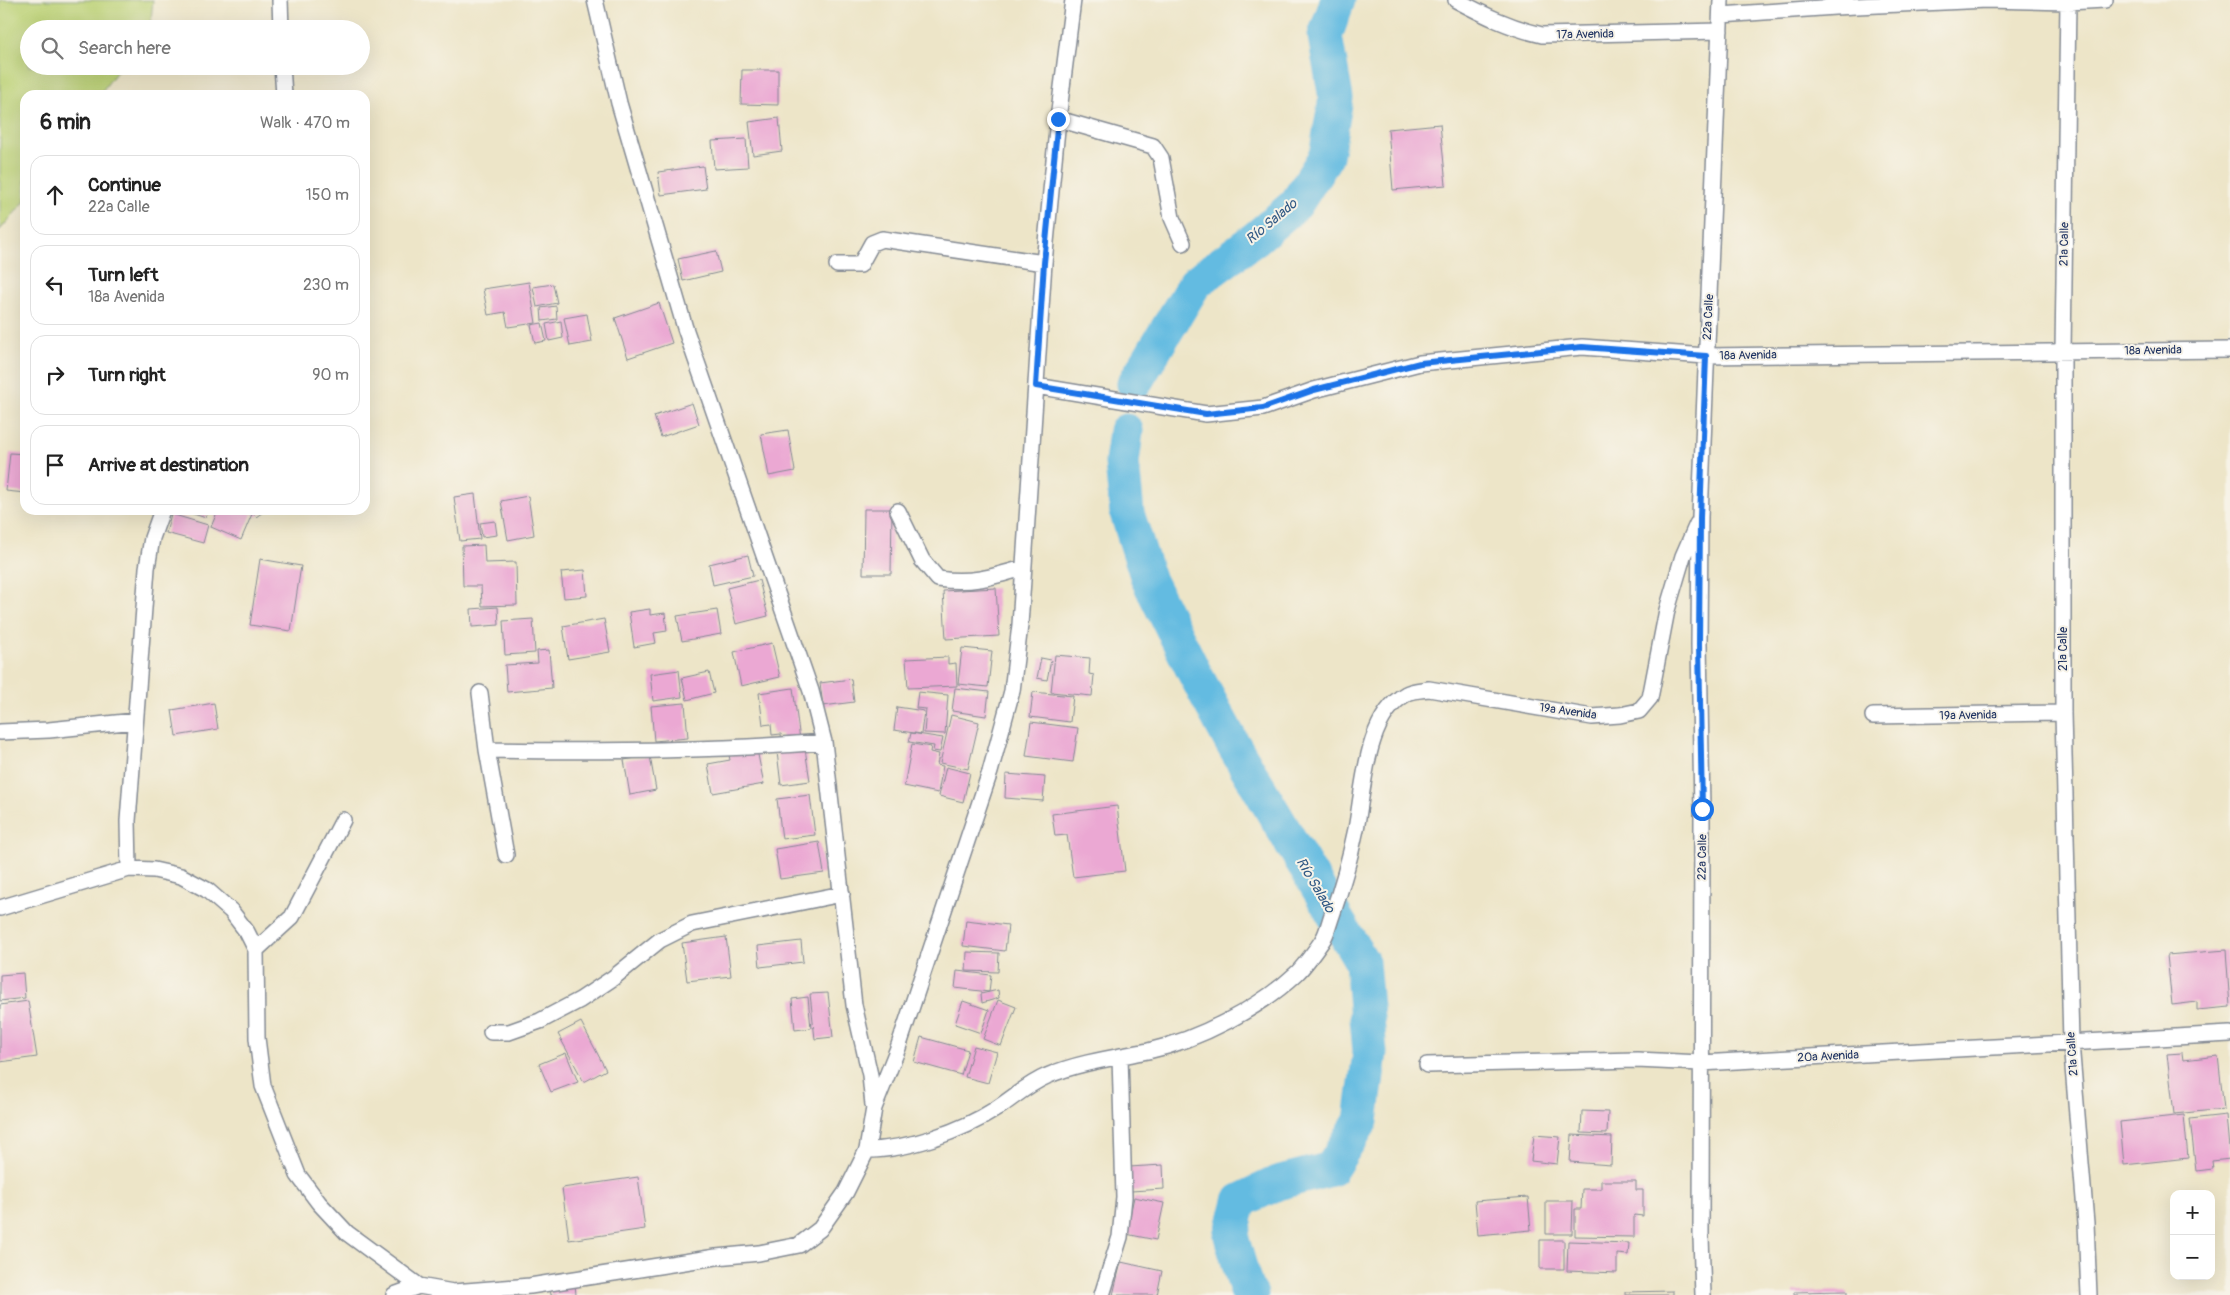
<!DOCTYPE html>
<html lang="en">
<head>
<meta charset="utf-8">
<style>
  body { margin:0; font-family:Pangolin,sans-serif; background:#f2f2f2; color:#222 }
  .controls { position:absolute; right:15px; bottom:15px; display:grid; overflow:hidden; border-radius:10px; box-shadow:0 5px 20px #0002 }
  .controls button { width:45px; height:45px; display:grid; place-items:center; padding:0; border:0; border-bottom:1px solid #e0e0e0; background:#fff; color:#222; font:25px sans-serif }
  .stop { position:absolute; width:15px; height:15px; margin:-11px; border:4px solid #1a73e8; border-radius:50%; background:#fff }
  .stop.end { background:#1a73e8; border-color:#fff; box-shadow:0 1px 5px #0008 }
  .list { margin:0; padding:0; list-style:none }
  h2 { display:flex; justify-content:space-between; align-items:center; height:65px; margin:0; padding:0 20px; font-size:21px }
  h2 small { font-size:16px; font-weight:400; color:#767676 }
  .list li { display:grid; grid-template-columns:32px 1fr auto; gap:15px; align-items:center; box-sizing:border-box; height:80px; margin:0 10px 10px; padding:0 10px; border:1px solid #e0e0e0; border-radius:15px }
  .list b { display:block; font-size:19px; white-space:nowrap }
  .list p { margin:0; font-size:16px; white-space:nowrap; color:#767676 }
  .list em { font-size:16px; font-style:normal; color:#767676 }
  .icon { flex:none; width:28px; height:28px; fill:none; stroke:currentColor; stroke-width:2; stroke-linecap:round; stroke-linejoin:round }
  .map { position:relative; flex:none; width:2230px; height:1295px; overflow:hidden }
  .search { position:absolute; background:#fff; box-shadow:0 5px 20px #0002; left:20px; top:20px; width:350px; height:55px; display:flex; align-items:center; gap:12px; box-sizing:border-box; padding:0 18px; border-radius:28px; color:#767676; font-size:19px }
  .panel { position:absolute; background:#fff; box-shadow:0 5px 20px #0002; left:20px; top:90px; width:350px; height:425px; border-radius:15px }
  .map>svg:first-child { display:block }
</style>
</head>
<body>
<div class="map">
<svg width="2230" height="1295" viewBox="0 0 2230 1295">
  <rect width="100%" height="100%" fill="#f7f3e8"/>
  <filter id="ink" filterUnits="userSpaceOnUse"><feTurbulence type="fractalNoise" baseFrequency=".02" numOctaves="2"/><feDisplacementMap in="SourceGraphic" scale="10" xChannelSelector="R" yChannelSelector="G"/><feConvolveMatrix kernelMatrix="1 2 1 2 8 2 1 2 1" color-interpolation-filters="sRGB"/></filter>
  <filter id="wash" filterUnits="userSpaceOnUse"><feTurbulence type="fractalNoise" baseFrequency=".0096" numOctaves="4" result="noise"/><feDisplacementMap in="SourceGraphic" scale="20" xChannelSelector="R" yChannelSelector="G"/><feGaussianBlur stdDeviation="1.12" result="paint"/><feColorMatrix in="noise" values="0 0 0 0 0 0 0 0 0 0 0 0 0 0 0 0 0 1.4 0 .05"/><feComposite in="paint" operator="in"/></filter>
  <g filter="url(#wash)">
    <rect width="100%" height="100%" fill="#ede5c8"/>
    <path fill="#bbd175" stroke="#6b806a" d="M 0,0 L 153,0 L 150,29 L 29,29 L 29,66 L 121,66 L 99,95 L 25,95 L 25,201 L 0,230 Z"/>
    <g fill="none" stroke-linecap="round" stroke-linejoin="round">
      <path stroke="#64bbe1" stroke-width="35" d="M 1134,384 L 1195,283 L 1256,238 L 1296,204 L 1326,156 L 1336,98 L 1325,36 L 1338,0
        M 1126,431 L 1122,463 L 1127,513 L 1148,579 L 1194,672 L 1231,741 L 1362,962 L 1370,1052 L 1361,1121 L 1331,1169 L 1277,1183 L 1240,1201 L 1231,1236 L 1246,1288 L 1251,1295"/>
    </g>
    <g id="blocks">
      <path fill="#eba8d3" d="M 742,70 L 778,70 L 778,105 L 741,104 Z
        M 779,118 L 782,151 L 753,155 L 749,122 Z
        M 1440,124 L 1446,185 L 1393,190 L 1388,129 Z
        M 746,139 L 748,167 L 714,169 L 712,141 Z
        M 703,166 L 706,189 L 661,195 L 658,172 Z
        M 716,251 L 721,272 L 683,281 L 678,259 Z
        M 529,282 L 536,323 L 508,327 L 505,312 L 488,315 L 483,289 Z
        M 553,284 L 557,303 L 537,307 L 533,287 Z
        M 659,303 L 672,343 L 628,358 L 615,318 Z
        M 556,306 L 557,319 L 542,321 L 541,308 Z
        M 587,314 L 592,342 L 570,346 L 564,318 Z
        M 561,321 L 563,338 L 549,341 L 546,324 Z
        M 542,323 L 546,341 L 535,343 L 531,325 Z
        M 692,403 L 699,424 L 661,437 L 654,416 Z
        M 788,430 L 795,471 L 769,476 L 761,434 Z
        M 10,453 L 25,454 L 25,493 L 6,491 Z
        M 475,494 L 480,539 L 460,541 L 454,497 Z
        M 528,496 L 534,535 L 508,540 L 501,501 Z
        M 864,509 L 892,509 L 891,574 L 863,574 Z
        M 181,510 L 208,510 L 206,518 Z
        M 218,510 L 243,510 L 252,514 L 241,540 L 211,527 Z
        M 250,510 L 266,510 L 256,517 Z
        M 171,514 L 208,525 L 203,543 L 166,533 Z
        M 495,521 L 497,535 L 482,537 L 480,523 Z
        M 484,545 L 485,563 L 516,562 L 517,605 L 482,606 L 481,586 L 463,586 L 462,546 Z
        M 748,555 L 753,576 L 713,585 L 709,564 Z
        M 260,559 L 301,566 L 291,631 L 250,625 Z
        M 585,570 L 587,596 L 564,598 L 561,572 Z
        M 759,580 L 768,616 L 736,624 L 727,588 Z
        M 996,588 L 999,636 L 946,639 L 943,591 Z
        M 498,607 L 499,625 L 472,627 L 471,609 Z
        M 650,609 L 650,615 L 665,613 L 667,631 L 654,633 L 656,643 L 634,647 L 629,612 Z
        M 717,610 L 721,634 L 682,641 L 677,616 Z
        M 533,619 L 535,653 L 505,655 L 503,621 Z
        M 604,619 L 610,652 L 568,659 L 563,626 Z
        M 772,643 L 780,677 L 741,686 L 734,652 Z
        M 962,648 L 992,651 L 988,687 L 958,684 Z
        M 549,650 L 552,688 L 507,692 L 505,665 L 538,663 L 537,651 Z
        M 1055,655 L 1090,658 L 1089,674 L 1094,675 L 1092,696 L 1051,692 Z
        M 948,657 L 948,664 L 956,663 L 957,686 L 908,688 L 906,659 Z
        M 1041,658 L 1051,660 L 1047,680 L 1037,678 Z
        M 679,670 L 682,697 L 653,701 L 650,674 Z
        M 709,672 L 714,693 L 687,700 L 682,678 Z
        M 851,679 L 854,702 L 823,706 L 820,683 Z
        M 793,688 L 800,740 L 782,742 L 781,734 L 772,735 L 771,724 L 763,725 L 759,693 Z
        M 955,688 L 989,692 L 986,716 L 952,711 Z
        M 918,692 L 948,695 L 945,734 L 924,733 L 926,709 L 916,708 Z
        M 1033,692 L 1073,696 L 1070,722 L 1030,717 Z
        M 214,703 L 218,729 L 176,736 L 172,710 Z
        M 685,703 L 688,738 L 654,741 L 651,706 Z
        M 897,707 L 924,711 L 921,734 L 894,730 Z
        M 951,715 L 979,722 L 968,769 L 940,763 Z
        M 1031,722 L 1078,728 L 1073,762 L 1026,756 Z
        M 911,733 L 943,738 L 940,752 L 933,751 L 934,746 L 909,742 Z
        M 912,744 L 931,747 L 930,752 L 939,754 L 937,765 L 943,766 L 938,793 L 904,786 Z
        M 805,749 L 810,781 L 781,785 L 777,752 Z
        M 757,750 L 764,784 L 713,793 L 708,764 L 730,760 L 729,755 Z
        M 650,756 L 656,790 L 630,795 L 624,760 Z
        M 946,767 L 970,773 L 963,802 L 939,796 Z
        M 1006,774 L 1045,777 L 1043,801 L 1005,798 Z
        M 810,795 L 815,835 L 782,839 L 777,799 Z
        M 1117,806 L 1125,871 L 1073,877 L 1067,835 L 1055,836 L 1052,814 Z
        M 819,842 L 824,873 L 780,879 L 775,849 Z
        M 966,920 L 1008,925 L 1005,951 L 963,946 Z
        M 726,937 L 731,976 L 687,981 L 682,943 Z
        M 801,941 L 803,962 L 760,967 L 758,946 Z
        M 2226,950 L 2230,1007 L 2197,1010 L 2197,1002 L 2172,1005 L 2167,955 Z
        M 967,952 L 999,953 L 998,972 L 966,971 Z
        M 957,971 L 991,975 L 989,992 L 955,988 Z
        M 23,973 L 25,998 L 0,1001 L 0,975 Z
        M 998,990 L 999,998 L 982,1003 L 981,994 Z
        M 828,993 L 833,1037 L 815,1039 L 810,994 Z
        M 808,997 L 811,1028 L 795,1030 L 792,999 Z
        M 998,1000 L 1016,1007 L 1001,1046 L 983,1039 Z
        M 28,1001 L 37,1057 L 0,1062 L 0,1005 Z
        M 963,1001 L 989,1010 L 981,1033 L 955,1024 Z
        M 581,1022 L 606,1070 L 584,1082 L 558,1034 Z
        M 921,1037 L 968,1050 L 961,1075 L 914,1062 Z
        M 974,1046 L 997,1052 L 988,1083 L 965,1077 Z
        M 566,1053 L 578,1082 L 551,1092 L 539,1064 Z
        M 2182,1053 L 2183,1060 L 2218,1056 L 2224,1109 L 2174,1114 L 2167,1054 Z
        M 1582,1111 L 1608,1112 L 1607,1134 L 1581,1133 Z
        M 2184,1115 L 2188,1158 L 2124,1165 L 2120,1122 Z
        M 2226,1115 L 2230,1159 L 2212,1161 L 2213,1169 L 2196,1171 L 2190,1119 Z
        M 1534,1135 L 1560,1137 L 1557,1164 L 1531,1161 Z
        M 1572,1135 L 1612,1137 L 1611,1165 L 1570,1162 Z
        M 1163,1165 L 1164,1189 L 1131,1191 L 1129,1167 Z
        M 638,1177 L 645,1229 L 569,1240 L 562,1188 Z
        M 1601,1181 L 1636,1181 L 1636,1190 L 1643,1190 L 1643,1216 L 1634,1215 L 1634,1237 L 1575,1236 L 1575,1209 L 1581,1209 L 1582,1189 L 1601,1189 Z
        M 1134,1197 L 1164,1203 L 1156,1240 L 1126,1234 Z
        M 1528,1197 L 1531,1230 L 1478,1235 L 1475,1201 Z
        M 1546,1201 L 1573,1201 L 1572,1234 L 1546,1234 Z
        M 1540,1240 L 1564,1240 L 1564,1269 L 1540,1269 Z
        M 1568,1241 L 1629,1243 L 1628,1255 L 1617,1254 L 1617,1273 L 1567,1271 Z
        M 1121,1262 L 1162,1271 L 1157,1295 L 1113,1295 Z
        M 575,1284 L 576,1295 L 551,1295 L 550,1288 Z
        M 1673,1291 L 1673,1295 L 1625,1295 L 1625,1292 Z
        M 1847,1291 L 1847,1295 L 1794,1295 L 1794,1292 Z"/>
    </g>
  </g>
  <g filter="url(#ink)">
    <use href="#blocks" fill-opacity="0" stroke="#848a93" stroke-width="1"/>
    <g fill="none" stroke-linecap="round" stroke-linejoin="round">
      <g stroke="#848a93" stroke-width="18">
        <path id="minor" d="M 280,0 L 281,29
          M 595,0 L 619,103 L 685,328 L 811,691 L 824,742 L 854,1005 L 870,1075 L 873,1105
          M 1456,0 C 1484,15 1511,28 1542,35 L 1720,31
          M 2068,2 L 2063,351 L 2063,713 L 2071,1043 L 2086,1223 L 2089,1295
          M 1721,15 L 1835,7 L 1987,0 L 2068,2 L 2105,0
          M 282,66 L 284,95
          M 1058,119 L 1153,146 L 1161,158 L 1172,218 L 1183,243
          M 837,265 L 860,265 L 872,243 L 882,239 L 1044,263
          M 1036,386 L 1206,414 L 1263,408 L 1314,390 L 1420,363 L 1582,347 L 1706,356 L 2230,350
          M 898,511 L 922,560 L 938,579 C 970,584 993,577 1023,568
          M 480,693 L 487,750 L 506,855
          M 1873,716 L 2063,713
          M 0,732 L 49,730 L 135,721
          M 487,750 C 599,752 712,751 824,742
          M 129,869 L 128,821 L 147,568 L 152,538 L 162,510
          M 0,908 L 129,869 L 154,870 L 181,876 L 207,890 L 231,911 L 247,932 L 256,950 L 257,1038 L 263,1086 L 298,1175 L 319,1203 L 347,1233 L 419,1286 L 453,1292 L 530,1286 L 716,1257 L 759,1253 L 799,1245 L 820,1229 L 846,1192 L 867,1150 L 874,1108 L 898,1048 L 990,772 L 1012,691 L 1020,625 L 1044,263 L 1058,119 L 1073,0
          M 256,950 L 292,917 L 343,820
          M 491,1032 L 509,1032 L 540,1021 L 580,1000 L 613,978 L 660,940 L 692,924 L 842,894
          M 1427,1065 L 1637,1060 L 1701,1063 L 2230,1034
          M 867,1150 C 908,1150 962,1131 996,1109 C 1013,1098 1028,1084 1047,1076 C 1076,1063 1117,1057 1148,1051 C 1198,1040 1260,1008 1297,973 C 1306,964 1315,951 1322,941 C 1327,934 1329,923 1332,915 C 1342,887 1350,858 1356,829 C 1364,789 1365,717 1406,694 C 1412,690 1422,690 1429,689 L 1592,717 L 1620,715 L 1639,711 L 1650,698 L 1667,610 L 1683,556 L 1697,524
          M 394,1295 L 419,1286
          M 1102,1295 L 1120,1237 L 1124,1197 L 1120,1056
          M 1703,1295 L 1701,1237 L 1702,809 L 1699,644 L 1700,517 L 1721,0"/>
      </g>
      <use href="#minor" stroke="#fff" stroke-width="15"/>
    </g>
  </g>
  <g fill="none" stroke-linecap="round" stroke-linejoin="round" filter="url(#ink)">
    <path stroke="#1a73e8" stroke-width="6" d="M 1058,119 L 1044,263 L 1036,386 L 1206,414 L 1263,408 L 1314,390 L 1420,363 L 1582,347 L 1706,356 L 1700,518 L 1699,644 L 1702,809"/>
  </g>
  <g text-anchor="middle" stroke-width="4" stroke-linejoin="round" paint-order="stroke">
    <g font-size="12" fill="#1b2f5e" stroke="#f7f3e8">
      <text transform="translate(1585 34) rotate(-1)" y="4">17a Avenida</text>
      <text transform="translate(2064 244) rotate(-89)" y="4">21a Calle</text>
      <text transform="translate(1708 317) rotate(-87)" y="4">22a Calle</text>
      <text transform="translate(2153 350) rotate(-1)" y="4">18a Avenida</text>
      <text transform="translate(1748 355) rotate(-1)" y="4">18a Avenida</text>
      <text transform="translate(2063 649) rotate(-90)" y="4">21a Calle</text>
      <text transform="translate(1568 711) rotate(8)" y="4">19a Avenida</text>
      <text transform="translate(1968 715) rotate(-1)" y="4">19a Avenida</text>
      <text transform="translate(1702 857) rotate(-89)" y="4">22a Calle</text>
      <text transform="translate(2072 1054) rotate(-94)" y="4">21a Calle</text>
      <text transform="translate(1828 1056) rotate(-3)" y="4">20a Avenida</text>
    </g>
    <g font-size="14" font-style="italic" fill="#315985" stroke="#f7f3e8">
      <text transform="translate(1271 221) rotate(-40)" y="5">Río Salado</text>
      <text transform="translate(1316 885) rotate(59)" y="5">Río Salado</text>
    </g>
  </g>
</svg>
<div class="controls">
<button>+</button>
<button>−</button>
</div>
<div class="stop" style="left:1702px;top:809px"></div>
<div class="stop end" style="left:1058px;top:119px"></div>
<div class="search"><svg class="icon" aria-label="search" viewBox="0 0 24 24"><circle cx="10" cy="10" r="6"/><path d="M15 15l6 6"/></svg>Search here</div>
<section class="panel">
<h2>6 min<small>Walk · 470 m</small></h2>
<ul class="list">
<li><svg class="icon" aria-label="ahead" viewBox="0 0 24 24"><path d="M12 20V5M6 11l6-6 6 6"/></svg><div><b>Continue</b><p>22a Calle</p></div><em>150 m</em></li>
<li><svg class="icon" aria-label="left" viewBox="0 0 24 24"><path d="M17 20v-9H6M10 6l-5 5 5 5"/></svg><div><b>Turn left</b><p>18a Avenida</p></div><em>230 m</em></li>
<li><svg class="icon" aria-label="right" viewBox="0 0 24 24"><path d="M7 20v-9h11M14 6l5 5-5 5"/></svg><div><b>Turn right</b></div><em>90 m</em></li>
<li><svg class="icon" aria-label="arrive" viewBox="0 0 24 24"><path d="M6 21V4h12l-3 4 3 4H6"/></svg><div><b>Arrive at destination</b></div></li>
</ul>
</section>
</div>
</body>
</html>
